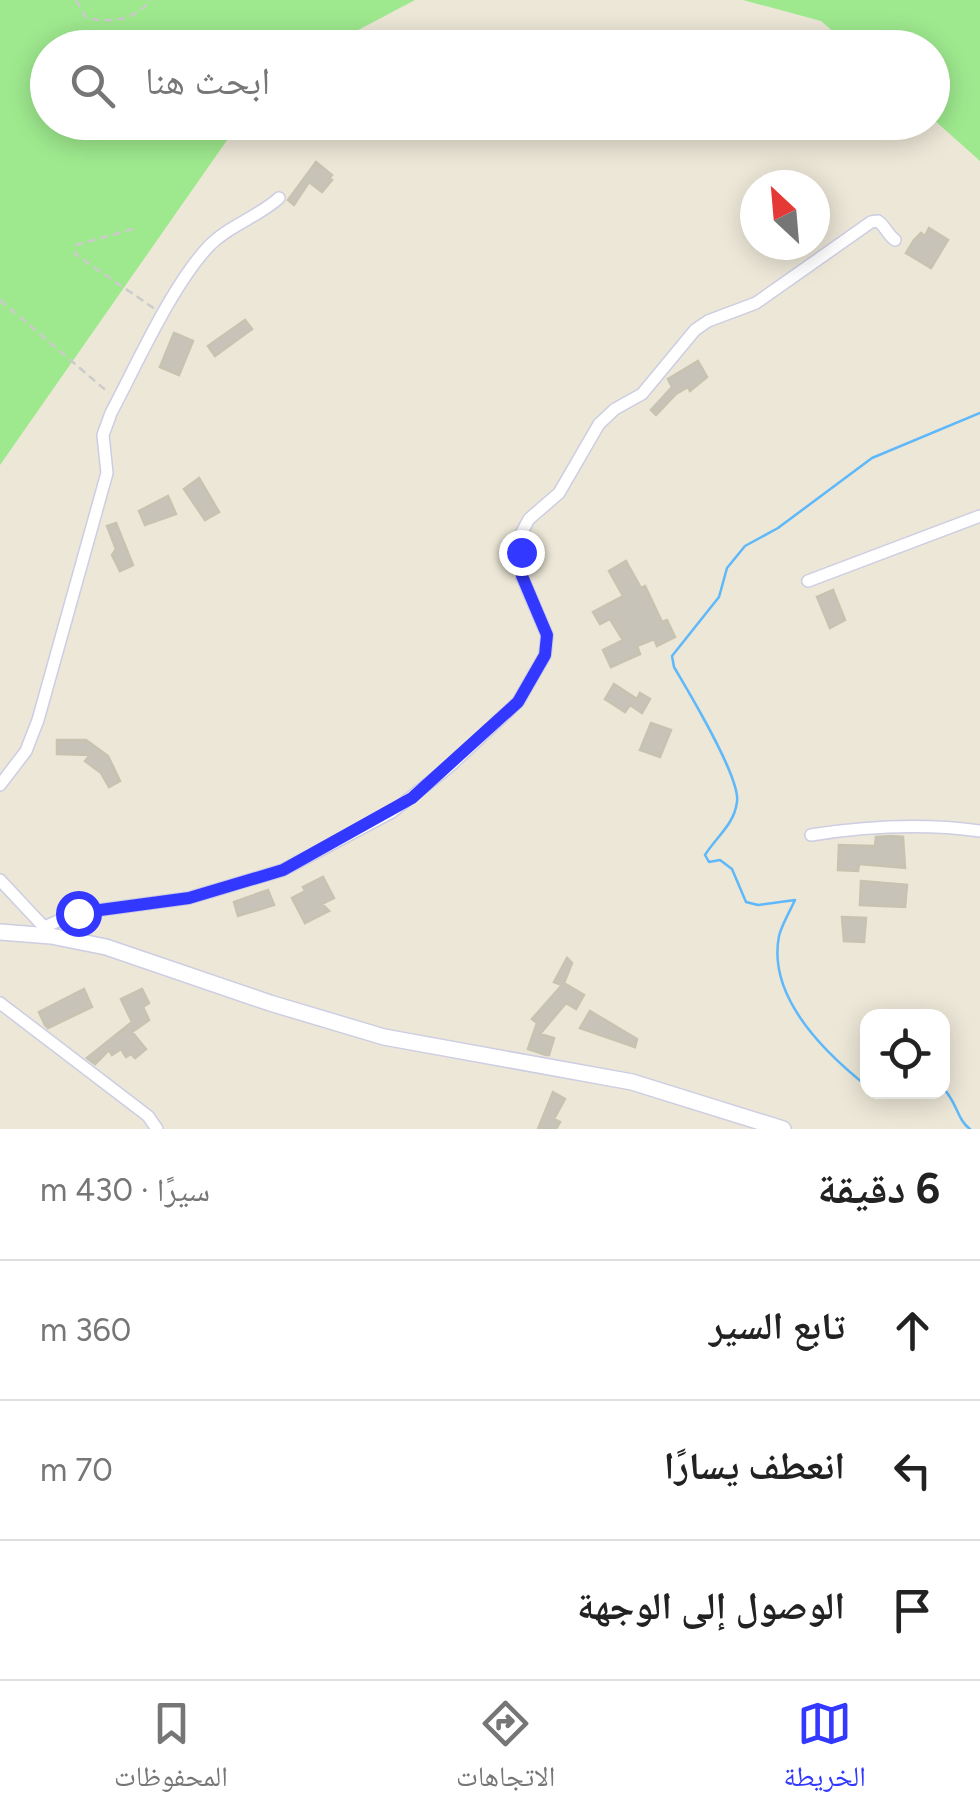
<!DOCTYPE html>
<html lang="ar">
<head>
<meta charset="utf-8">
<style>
  body { margin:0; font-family:Figtree,"Noto Naskh Arabic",sans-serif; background:#f6f6f6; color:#222; direction:rtl }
  .controls { position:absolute; right:30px; bottom:30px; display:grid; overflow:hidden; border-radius:20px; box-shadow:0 5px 25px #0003 }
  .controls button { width:90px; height:90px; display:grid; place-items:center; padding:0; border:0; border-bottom:2px solid #e0e0e0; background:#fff; color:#222; font:50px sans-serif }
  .compass { position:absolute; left:740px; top:170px; width:90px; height:90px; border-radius:50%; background:#fff; box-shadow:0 5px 25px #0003; rotate:334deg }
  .stop { position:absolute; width:30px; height:30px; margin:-22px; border:8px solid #3238ff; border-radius:50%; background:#fff }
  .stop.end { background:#3238ff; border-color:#fff; box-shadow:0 2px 10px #0008 }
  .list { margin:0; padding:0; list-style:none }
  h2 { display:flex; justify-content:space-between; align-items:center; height:130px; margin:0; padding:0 40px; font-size:42px }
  h2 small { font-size:32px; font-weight:400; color:#767676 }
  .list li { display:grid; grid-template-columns:65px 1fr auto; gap:30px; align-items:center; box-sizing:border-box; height:140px; padding:0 40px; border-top:2px solid #e0e0e0 }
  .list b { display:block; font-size:38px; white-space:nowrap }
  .list em { font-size:32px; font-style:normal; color:#767676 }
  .icon { flex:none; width:55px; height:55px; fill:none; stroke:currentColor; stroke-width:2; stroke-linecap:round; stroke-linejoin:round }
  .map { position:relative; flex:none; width:980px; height:1129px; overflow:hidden; direction:ltr }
  .search { position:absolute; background:#fff; box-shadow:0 5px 25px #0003; left:30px; right:30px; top:30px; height:110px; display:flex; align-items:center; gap:25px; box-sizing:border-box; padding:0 35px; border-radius:55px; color:#767676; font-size:38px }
  .sheet { height:550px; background:#fff }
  nav { display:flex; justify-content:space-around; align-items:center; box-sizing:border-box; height:140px; border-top:2px solid #e0e0e0; background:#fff; font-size:28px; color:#767676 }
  nav a { display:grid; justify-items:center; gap:5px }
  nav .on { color:#3238ff }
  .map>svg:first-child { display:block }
</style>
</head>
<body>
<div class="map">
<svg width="980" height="1129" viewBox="0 0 980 1129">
  <rect width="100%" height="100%" fill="#ece7d7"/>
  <path fill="#9ee98e" d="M 0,0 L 415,0 L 326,47 L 48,48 L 48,122 L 239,123 L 0,465 Z
    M 743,0 L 980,0 L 980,161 L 933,119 L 932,48 L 851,47 L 821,21 Z"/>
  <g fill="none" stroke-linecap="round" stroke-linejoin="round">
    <path stroke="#5eb8fa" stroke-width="2.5" d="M 868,1087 C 825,1053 767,997 779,936 C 782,924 790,911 795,900 L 758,905 L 746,902 L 732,869 L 720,860 L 709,862 L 705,855 C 716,837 734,825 737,802 C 741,778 688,691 674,667 L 672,656 L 719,597 L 727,568 L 745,546 L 778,528 L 872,458 L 980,413
      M 942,1087 C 957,1101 957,1120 970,1129
      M 873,1092 L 899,1097 L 913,1092"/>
  </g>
  <path fill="#c7c3b8" stroke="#c7c3b1" stroke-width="2.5" d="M 316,162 L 332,175 L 329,178 L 332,180 L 322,192 L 309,182 L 294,205 L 288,200 Z
    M 929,228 L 948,240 L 931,268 L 906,253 L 914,240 L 921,233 L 925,236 Z
    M 245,320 L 252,329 L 215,356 L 208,346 Z
    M 174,333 L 193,341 L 179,375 L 160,367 Z
    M 698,361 L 707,377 L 690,391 L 688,387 L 676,394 L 656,415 L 651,410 L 672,387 L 668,379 Z
    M 199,478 L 219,512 L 205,520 L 184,489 Z
    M 168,496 L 176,514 L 145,525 L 139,511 Z
    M 116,523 L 133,565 L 120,571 L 112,555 L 116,549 L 107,526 Z
    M 626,561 L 641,588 L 645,586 L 662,622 L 667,620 L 675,637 L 657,646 L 654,639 L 637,646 L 640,654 L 611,667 L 603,650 L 623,640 L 610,619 L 600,624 L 593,612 L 623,596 L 609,571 Z
    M 833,590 L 845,620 L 830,628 L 817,597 Z
    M 614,684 L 637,699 L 640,693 L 650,699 L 642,713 L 630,705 L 625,712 L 605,699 Z
    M 651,723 L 671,730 L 660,757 L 640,750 Z
    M 57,740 L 86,740 L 108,756 L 120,781 L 109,787 L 101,773 L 85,761 L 90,755 L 57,754 Z
    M 892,836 L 903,837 L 905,868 L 859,864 L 858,871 L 838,870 L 839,845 L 875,846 L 876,837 Z
    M 323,877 L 334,898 L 322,904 L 329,911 L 305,923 L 292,898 L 305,891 L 303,887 Z
    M 861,881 L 907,885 L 905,907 L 860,905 Z
    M 268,890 L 274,905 L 238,916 L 234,902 Z
    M 842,917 L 866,918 L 864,942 L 844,941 Z
    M 567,958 L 572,963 L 564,983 L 584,995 L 576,1009 L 566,1003 L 540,1034 L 554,1038 L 549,1055 L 546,1055 L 528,1049 L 537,1023 L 532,1019 L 562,985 L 554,982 Z
    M 84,989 L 92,1007 L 48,1028 L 45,1025 L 39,1012 Z
    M 142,989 L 149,1003 L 143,1007 L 149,1020 L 132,1032 L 146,1049 L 135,1058 L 131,1054 L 126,1057 L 121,1049 L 112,1055 L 109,1050 L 95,1064 L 87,1058 L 132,1022 L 121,999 Z
    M 590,1011 L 637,1039 L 635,1047 L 580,1028 Z
    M 553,1092 L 565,1099 L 554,1119 L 560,1122 L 556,1129 L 538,1129 Z"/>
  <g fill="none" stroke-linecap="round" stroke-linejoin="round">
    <g stroke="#cdcde3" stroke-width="14">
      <path id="street" d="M 808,581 L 980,516
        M 0,785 L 26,751 L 38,720 L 107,473 L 103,435 L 111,413 C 137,364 172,285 209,246 C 228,226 258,217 279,198
        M 811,835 C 868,826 922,823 980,831
        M 0,880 L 44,927
        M 43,935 L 44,927 L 77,913 L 189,898 L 283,870 L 392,812 L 449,767 L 518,702 L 545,655 L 547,635 L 522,577 L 521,534 L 529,519 L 559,493 L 599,424 L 615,409 L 642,394 L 695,330 L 708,321 L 756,303 L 871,222 L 878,221 C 886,227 887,234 895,240
        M 0,1003 L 148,1116 L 157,1129"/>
    </g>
    <g stroke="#cdcde3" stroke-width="18">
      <path id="secondary" d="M 0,932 L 51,936 L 106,947 L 270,1003 L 384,1037 L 632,1082 L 783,1129"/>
    </g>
    <path stroke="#cbcbcb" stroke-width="2.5" stroke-dasharray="8 5" stroke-linecap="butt" d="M 76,0 L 86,18 C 112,23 133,21 151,0
      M 133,229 L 76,245 L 75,254 L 155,309
      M 0,300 L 109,393"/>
    <use href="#street" stroke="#fff" stroke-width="11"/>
    <use href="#secondary" stroke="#fff" stroke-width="15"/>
  </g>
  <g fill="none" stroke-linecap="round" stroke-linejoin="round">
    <path stroke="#3238ff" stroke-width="12" d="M 78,913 L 189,898 L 283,870 L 412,798 L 518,702 L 545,655 L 547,635 L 522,576 L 521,552"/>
  </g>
</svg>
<div class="controls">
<button><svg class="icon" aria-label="locate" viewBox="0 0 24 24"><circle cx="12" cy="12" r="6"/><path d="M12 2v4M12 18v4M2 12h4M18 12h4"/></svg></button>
</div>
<svg class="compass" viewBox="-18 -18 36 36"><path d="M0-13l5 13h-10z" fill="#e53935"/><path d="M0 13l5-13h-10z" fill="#767676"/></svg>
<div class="stop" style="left:78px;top:913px"></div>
<div class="stop end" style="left:521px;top:552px"></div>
<div class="search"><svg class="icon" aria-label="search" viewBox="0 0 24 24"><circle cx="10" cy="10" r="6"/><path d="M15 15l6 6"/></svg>ابحث هنا</div>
</div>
<section class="sheet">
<h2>6 دقيقة<small>سيرًا · 430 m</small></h2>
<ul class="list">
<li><svg class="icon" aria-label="ahead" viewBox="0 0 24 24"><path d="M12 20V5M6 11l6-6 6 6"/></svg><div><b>تابع السير</b></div><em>360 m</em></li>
<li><svg class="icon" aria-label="left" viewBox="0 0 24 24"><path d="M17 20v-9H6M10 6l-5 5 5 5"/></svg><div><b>انعطف يسارًا</b></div><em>70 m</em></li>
<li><svg class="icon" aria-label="arrive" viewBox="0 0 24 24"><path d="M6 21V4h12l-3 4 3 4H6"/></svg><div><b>الوصول إلى الوجهة</b></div></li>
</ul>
</section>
<nav>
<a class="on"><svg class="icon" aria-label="map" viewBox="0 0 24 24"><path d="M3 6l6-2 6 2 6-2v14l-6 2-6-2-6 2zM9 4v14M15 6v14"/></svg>الخريطة</a>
<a><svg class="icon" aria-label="directions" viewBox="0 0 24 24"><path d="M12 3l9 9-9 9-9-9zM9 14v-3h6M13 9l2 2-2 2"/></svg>الاتجاهات</a>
<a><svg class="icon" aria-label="saved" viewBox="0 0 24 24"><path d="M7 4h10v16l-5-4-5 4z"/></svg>المحفوظات</a>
</nav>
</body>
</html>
